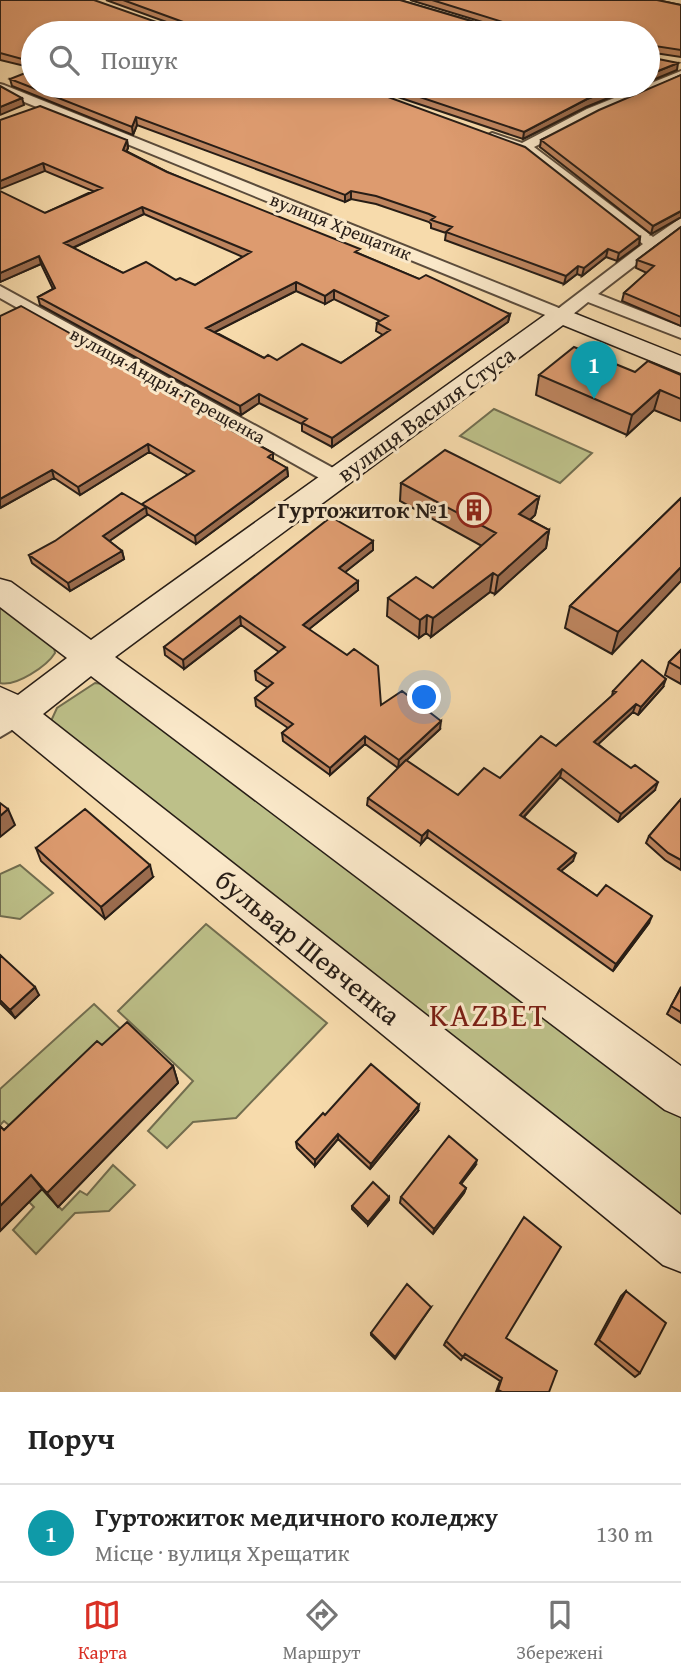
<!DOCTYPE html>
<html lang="uk">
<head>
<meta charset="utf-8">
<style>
  body { margin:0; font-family:"Gentium Book Plus",serif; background:#f6f6f6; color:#222 }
  .you { position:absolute; left:425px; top:698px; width:24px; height:24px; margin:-18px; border:5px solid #fff; border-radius:50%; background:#1a73e8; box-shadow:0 0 0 10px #1a73e833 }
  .badge { display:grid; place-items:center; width:46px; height:46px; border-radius:50%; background:#d93025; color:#fff; font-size:23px; font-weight:700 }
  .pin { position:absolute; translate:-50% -58px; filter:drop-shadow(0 2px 4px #0008) }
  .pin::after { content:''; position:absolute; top:37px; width:24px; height:21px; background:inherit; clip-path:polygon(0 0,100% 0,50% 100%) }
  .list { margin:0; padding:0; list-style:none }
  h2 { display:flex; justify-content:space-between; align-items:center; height:91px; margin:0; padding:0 28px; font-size:30px }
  h2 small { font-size:23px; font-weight:400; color:#767676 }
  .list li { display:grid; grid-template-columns:46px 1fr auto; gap:21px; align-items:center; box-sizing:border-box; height:98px; padding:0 28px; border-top:2px solid #e0e0e0 }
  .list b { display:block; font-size:26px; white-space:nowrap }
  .list p { margin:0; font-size:23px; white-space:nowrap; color:#767676 }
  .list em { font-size:23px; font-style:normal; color:#767676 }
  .icon { flex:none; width:38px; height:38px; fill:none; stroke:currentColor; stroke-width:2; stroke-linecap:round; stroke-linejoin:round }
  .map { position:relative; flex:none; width:681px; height:1392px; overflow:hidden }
  .search { position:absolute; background:#fff; box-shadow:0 4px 10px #0003; left:21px; right:21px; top:21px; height:77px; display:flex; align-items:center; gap:18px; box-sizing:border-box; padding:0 24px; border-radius:38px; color:#767676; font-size:26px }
  .sheet { height:189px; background:#fff }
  nav { display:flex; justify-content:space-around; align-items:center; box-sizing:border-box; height:98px; border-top:2px solid #e0e0e0; background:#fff; font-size:19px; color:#767676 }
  nav a { display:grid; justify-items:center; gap:4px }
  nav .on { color:#d93025 }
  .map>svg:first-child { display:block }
</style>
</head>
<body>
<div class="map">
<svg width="681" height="1392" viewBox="0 0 681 1392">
  <rect width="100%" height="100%" fill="#f7dbac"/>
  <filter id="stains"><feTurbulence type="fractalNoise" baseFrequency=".00286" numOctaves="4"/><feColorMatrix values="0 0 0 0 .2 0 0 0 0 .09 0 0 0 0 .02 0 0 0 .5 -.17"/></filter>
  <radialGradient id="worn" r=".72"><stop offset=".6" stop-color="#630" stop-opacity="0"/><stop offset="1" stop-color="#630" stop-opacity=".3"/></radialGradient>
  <path fill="#bdc089" stroke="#726e50" stroke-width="2" d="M 494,409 L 592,453 L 560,483 L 460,436 Z
    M 0,607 L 54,647 L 55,653 C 47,666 16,687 0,683 Z
    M 95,683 L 103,684 L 681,1115 L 681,1224 L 51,721 L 57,708 Z
    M 20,865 L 53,893 L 20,919 L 0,916 L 0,874 Z
    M 206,924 L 327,1023 L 236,1118 L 193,1122 L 167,1148 L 148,1131 L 193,1081 L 118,1011 Z
    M 94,1004 L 129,1037 L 21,1135 L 4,1121 L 0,1125 L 0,1089 Z
    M 113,1165 L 135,1185 L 109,1211 L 75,1213 L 36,1254 L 13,1230 L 34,1207 L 29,1202 L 42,1189 L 62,1210 L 80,1191 L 87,1195 Z"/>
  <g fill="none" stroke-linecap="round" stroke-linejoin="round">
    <g stroke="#5b4c3c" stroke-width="4">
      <path id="street" d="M 681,71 L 681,79 L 597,115 L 534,147 L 653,237 L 681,218 L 681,230 L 598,294 L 681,327 L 681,338 L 588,302 L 567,319 L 555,319 L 0,92 L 0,84 L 4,85 L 559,308 L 643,244 L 530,155 L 485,137 L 492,133 L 522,143 L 587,109 Z
        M 0,286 L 344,474 L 347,479 L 337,485 L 330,484 L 0,298 Z
        M 18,704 L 27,707 L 30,714 L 27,721 L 0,737 L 0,714 Z"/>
    </g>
    <g stroke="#271d16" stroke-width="3">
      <path id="secondary" d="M 561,308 L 681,356 L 681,373 L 563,325 L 115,657 L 681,1066 L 681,1117 L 665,1110 L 91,676 L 43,714 L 681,1215 L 681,1272 L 663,1265 L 0,720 L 0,687 L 18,695 L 67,658 L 0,607 L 0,579 L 11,582 L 91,640 L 552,310 Z"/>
    </g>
    <use href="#street" fill="#fae8c9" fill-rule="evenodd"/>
    <use href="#secondary" fill="#fae8c9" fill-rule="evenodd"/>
  </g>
  <path fill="#be855f" stroke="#271d16" stroke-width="2" fill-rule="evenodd" d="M 0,0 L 176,29 L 183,28 L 106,0 L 400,0 L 498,29 L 502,28 L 410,0 L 657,0 L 681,5 L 681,57 L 648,52 L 33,33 L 33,68 L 0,60 Z
    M 681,75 L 681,217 L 651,234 L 540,147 L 541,140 Z
    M 10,79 L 640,237 L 639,245 L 617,261 L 606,257 L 582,276 L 577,274 L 564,284 L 445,240 L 446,233 L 431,228 L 431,224 L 429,222 L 376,204 L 351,199 L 345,202 L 137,125 L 133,135 L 12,86 Z
    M 365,86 L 638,86 L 586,107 L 523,139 Z
    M 0,120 L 127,140 L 128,148 L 126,151 L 167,172 L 419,279 L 510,314 L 508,322 L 332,447 L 302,431 L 302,424 L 259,403 L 241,415 L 40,305 L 38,297 L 53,289 L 41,264 L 0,282 L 45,213 L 93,191 L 45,171 ZM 144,214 L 243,257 L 195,285 L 176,280 L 123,273 L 73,248 ZM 296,291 L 325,304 L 334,299 L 380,321 L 377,323 L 376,331 L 383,335 L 341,363 L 277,360 L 264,358 L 215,332 Z
    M 681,227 L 681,326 L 622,301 L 624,293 L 647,273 L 636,268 L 637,260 Z
    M 0,316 L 222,418 L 222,426 L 273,453 L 273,460 L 287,468 L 288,476 L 196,544 L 147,514 L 109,541 L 122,551 L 124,559 L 70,591 L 32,563 L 29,555 L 142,505 L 188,475 L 149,452 L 80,495 L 54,478 L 0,508 Z
    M 635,372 L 681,375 L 681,421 L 654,410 L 627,435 L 536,395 L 539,375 Z
    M 401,483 L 539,497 L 535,515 L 530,520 L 549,530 L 546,548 L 495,594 L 490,592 L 431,637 L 426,633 L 419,638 L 387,616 L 388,598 L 433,588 L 482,546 L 400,501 Z
    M 681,498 L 612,654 L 565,628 L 570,606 Z
    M 373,550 L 345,572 L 358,590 L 309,629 L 381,705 L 440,729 L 398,768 L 365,744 L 330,775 L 283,741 L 282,733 L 288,728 L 256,706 L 255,698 L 268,688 L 256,680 L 255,671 L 279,652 L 241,625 L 184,669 L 165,655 L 164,647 Z
    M 681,650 L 681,684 L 665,675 L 669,662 Z
    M 663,687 L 638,715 L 633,712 L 598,744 L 655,790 L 618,822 L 560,777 L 524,817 L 573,861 L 561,871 L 597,896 L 649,923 L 613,971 L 427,837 L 421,844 L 367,805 L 368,798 L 458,795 L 500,778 L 556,746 L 612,696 L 613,691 Z
    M 681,799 L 681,870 L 665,860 L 646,843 L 649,836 Z
    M 36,848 L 153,877 L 105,919 L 41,861 Z
    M 0,955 L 39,995 L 15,1018 L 0,1003 Z
    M 681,987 L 681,1023 L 667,1014 Z
    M 102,1045 L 173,1066 L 178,1083 L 58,1207 L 42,1189 L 0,1231 L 4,1130 Z
    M 418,1111 L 370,1169 L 338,1139 L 315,1166 L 297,1148 L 296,1142 L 325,1115 Z
    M 475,1166 L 461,1184 L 466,1188 L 464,1193 L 433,1234 L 400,1203 L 401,1197 Z
    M 389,1197 L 389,1200 L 368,1225 L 352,1209 L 352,1206 Z
    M 626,1291 L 640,1373 L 635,1377 L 595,1344 L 621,1296 Z
    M 431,1307 L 395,1359 L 371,1335 L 371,1333 Z
    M 506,1338 L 549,1392 L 496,1392 L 500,1381 L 463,1357 L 461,1360 L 444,1345 L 446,1341 Z"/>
  <path fill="#9b6c4e" stroke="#271d16" stroke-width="2" d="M 678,63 L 677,70 L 648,82 L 648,75 Z
    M 621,86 L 638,86 L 586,107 L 523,139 L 524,132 L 587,99 Z
    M 22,98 L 24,105 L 0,115 L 0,107 Z
    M 136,117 L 137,125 L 133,135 L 132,127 Z
    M 127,140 L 128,148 L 124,157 L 123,150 Z
    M 43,163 L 45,171 L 0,189 L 0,181 Z
    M 351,191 L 351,199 L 345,202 L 345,195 Z
    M 142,207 L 144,214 L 66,251 L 64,243 Z
    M 681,211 L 681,217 L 651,234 L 653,226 Z
    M 640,237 L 639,245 L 617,261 L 619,253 Z
    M 608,249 L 606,257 L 582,276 L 584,268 Z
    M 39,256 L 41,264 L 0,282 L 0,273 Z
    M 578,266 L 577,274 L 564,284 L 566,276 Z
    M 296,282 L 296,291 L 207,336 L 206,328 Z
    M 334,290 L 334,299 L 325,304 L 325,296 Z
    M 510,314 L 508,322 L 332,447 L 332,438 Z
    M 660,390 L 654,410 L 627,435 L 632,415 Z
    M 259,394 L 259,403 L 241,415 L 240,406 Z
    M 222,418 L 223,426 L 216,422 Z
    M 148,444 L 149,452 L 80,495 L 78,487 Z
    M 287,468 L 288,476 L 196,544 L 195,536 Z
    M 52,470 L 54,478 L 0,508 L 0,499 Z
    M 539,497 L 535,515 L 516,532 L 519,514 Z
    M 146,507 L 147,515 L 105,544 L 103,536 Z
    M 549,530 L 546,548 L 495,594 L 498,576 Z
    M 373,541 L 373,550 L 339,577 L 339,568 Z
    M 122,551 L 124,559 L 70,591 L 68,583 Z
    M 681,567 L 681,581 L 612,654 L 618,632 Z
    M 493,573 L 490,592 L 431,637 L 433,618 Z
    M 358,581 L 358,590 L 303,634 L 303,625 Z
    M 427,615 L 426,633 L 419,638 L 420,620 Z
    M 240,616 L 241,625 L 184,669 L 183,660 Z
    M 666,679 L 663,687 L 638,715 L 641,707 Z
    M 636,704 L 633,712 L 592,750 L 594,742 Z
    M 441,721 L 440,729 L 398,768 L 399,760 Z
    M 365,736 L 365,744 L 330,775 L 330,768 Z
    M 562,769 L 560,777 L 519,822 L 520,815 Z
    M 658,782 L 655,790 L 618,822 L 621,814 Z
    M 8,809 L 15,825 L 0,837 L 0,816 Z
    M 428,830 L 427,837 L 421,844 L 422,836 Z
    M 576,853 L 573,861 L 555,876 L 558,869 Z
    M 150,865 L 153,877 L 105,919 L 101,907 Z
    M 652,916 L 649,923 L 613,971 L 616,964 Z
    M 35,987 L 39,995 L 15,1018 L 10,1010 Z
    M 173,1066 L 178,1083 L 58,1207 L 47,1193 Z
    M 419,1105 L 418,1111 L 370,1169 L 371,1164 Z
    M 338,1134 L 338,1139 L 315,1166 L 315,1160 Z
    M 477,1160 L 475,1166 L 458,1188 L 460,1183 Z
    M 31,1175 L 42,1189 L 0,1231 L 0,1206 Z
    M 466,1188 L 464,1193 L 433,1234 L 434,1229 Z
    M 389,1197 L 389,1200 L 368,1225 L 368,1222 Z"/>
  <path fill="#dd9b6f" stroke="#271d16" stroke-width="2" fill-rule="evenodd" d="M 0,0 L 94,0 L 176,29 L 197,27 L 123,0 L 400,0 L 498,29 L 519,27 L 432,0 L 657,0 L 681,5 L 681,50 L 648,45 L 648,33 L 33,33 L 33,62 L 0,53 Z
    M 648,57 L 678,63 L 648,75 Z
    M 33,70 L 33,86 L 358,86 L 525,147 L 640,237 L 619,253 L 608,249 L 584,268 L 578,266 L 566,276 L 446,232 L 452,227 L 431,220 L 435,217 L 429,214 L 376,196 L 351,191 L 345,195 L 136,117 L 132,127 L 10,79 Z
    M 681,75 L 681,211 L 653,226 L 541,140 L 599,110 Z
    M 0,86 L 22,98 L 0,107 Z
    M 387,86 L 621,86 L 587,99 L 524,132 Z
    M 40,106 L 127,140 L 123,150 L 167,172 L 360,249 L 355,252 L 419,279 L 426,275 L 510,314 L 332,438 L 302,423 L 307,419 L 259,394 L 240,406 L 38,297 L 55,288 L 39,256 L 0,273 L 0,191 L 45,213 L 102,188 L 43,163 L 0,181 L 0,120 ZM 142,207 L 251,252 L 195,285 L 180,278 L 176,280 L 146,262 L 123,273 L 64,243 ZM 296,282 L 325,296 L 334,290 L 388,316 L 377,323 L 390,330 L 341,363 L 302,344 L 277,360 L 268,355 L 264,358 L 206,328 Z
    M 681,227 L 681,317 L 624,293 L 654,266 L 637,260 Z
    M 21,306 L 222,418 L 216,422 L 273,453 L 268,457 L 287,468 L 195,536 L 142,504 L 194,471 L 148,444 L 78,487 L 52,470 L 0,499 L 0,316 Z
    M 574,347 L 635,372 L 648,361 L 681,375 L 681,399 L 660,390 L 632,415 L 539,375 Z
    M 445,450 L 539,497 L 519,514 L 549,530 L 498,576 L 493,573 L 433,618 L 427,615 L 420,620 L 388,598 L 416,577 L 433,588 L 496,533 L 401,483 Z
    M 122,493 L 146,507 L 103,536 L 122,551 L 68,583 L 29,555 L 55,541 Z
    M 681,498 L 681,567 L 618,632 L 570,606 Z
    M 331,517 L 373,541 L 339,568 L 358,581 L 303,625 L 347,655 L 354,649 L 378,666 L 381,705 L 402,691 L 441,721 L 399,760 L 365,736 L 330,768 L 282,733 L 293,724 L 255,698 L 273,683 L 255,671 L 285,647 L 240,616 L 183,660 L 164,647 Z
    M 681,650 L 681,669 L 669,662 Z
    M 642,660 L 666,679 L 641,707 L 636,704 L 594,742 L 631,768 L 635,765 L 658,782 L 621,814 L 562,769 L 520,815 L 576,853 L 558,869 L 597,896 L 606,885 L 652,916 L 616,964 L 428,830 L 422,836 L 368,798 L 406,760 L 458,795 L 484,768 L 500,778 L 541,736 L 556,746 L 616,692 L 613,691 Z
    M 681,799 L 681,860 L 668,853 L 649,836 Z
    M 0,803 L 8,809 L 0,816 Z
    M 85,809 L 150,865 L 101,907 L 36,848 Z
    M 0,955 L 35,987 L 10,1010 L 0,1000 Z
    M 681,988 L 681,1012 L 671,1006 Z
    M 127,1022 L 173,1066 L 47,1193 L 31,1175 L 0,1206 L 0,1126 L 4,1130 L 97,1041 L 102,1045 Z
    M 371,1064 L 419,1105 L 371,1164 L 338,1134 L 315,1160 L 296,1142 L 323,1113 L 325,1115 Z
    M 449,1136 L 477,1160 L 460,1183 L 466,1188 L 434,1229 L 401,1197 Z
    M 373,1182 L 389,1197 L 368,1222 L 352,1206 Z
    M 524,1217 L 561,1247 L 506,1338 L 557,1371 L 549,1392 L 502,1392 L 498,1390 L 502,1378 L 465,1354 L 463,1357 L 446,1341 Z
    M 407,1284 L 431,1307 L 395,1357 L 371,1333 Z
    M 626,1291 L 666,1323 L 640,1373 L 599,1340 Z"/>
  <defs>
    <g id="building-ring" transform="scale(1.75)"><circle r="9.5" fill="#fae8c9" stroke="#8f2418" stroke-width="1.5"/><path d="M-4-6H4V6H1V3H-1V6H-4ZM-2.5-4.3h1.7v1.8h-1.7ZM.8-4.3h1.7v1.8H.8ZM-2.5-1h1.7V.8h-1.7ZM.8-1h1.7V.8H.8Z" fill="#8f2418"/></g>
  </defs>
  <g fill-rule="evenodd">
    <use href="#building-ring" x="474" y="510"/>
  </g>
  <g text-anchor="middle" stroke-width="6" stroke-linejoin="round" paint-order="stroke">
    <g font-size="19" fill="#271d16" stroke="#fae8c9">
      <text transform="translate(341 226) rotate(22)" y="7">вулиця Хрещатик</text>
      <text transform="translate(168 385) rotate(29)" y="7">вулиця Андрія Терещенка</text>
    </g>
    <g font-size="23" fill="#271d16" stroke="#fae8c9">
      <text transform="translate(426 414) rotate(-36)" y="8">вулиця Василя Стуса</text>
    </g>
    <g font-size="23" font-weight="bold" fill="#271d16" stroke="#fae8c9" text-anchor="end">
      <text x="449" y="518">Гуртожиток №1</text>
    </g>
    <g font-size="28" fill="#271d16" stroke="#fae8c9">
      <text transform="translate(308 947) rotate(39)" y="10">бульвар Шевченка</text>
    </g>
    <g font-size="32" letter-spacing="2" fill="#7a1f14" stroke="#fae8c9">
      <text x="489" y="1026">KAZBET</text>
    </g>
  </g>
  <rect width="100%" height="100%" filter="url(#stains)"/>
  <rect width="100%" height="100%" fill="url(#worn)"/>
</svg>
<div class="you"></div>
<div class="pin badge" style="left:594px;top:399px;background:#0f9aa8">1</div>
<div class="search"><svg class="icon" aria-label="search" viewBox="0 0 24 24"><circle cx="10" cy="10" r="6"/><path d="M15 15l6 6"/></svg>Пошук</div>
</div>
<section class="sheet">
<h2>Поруч<small></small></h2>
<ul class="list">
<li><span class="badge" style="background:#0f9aa8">1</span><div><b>Гуртожиток медичного коледжу</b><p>Місце · вулиця Хрещатик</p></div><em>130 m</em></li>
</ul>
</section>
<nav>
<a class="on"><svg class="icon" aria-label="map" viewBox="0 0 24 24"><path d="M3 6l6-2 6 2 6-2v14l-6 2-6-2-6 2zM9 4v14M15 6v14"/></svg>Карта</a>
<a><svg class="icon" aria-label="directions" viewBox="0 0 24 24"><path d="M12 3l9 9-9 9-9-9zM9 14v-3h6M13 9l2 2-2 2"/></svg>Маршрут</a>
<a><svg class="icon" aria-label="saved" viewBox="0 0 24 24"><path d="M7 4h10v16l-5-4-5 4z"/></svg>Збережені</a>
</nav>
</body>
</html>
